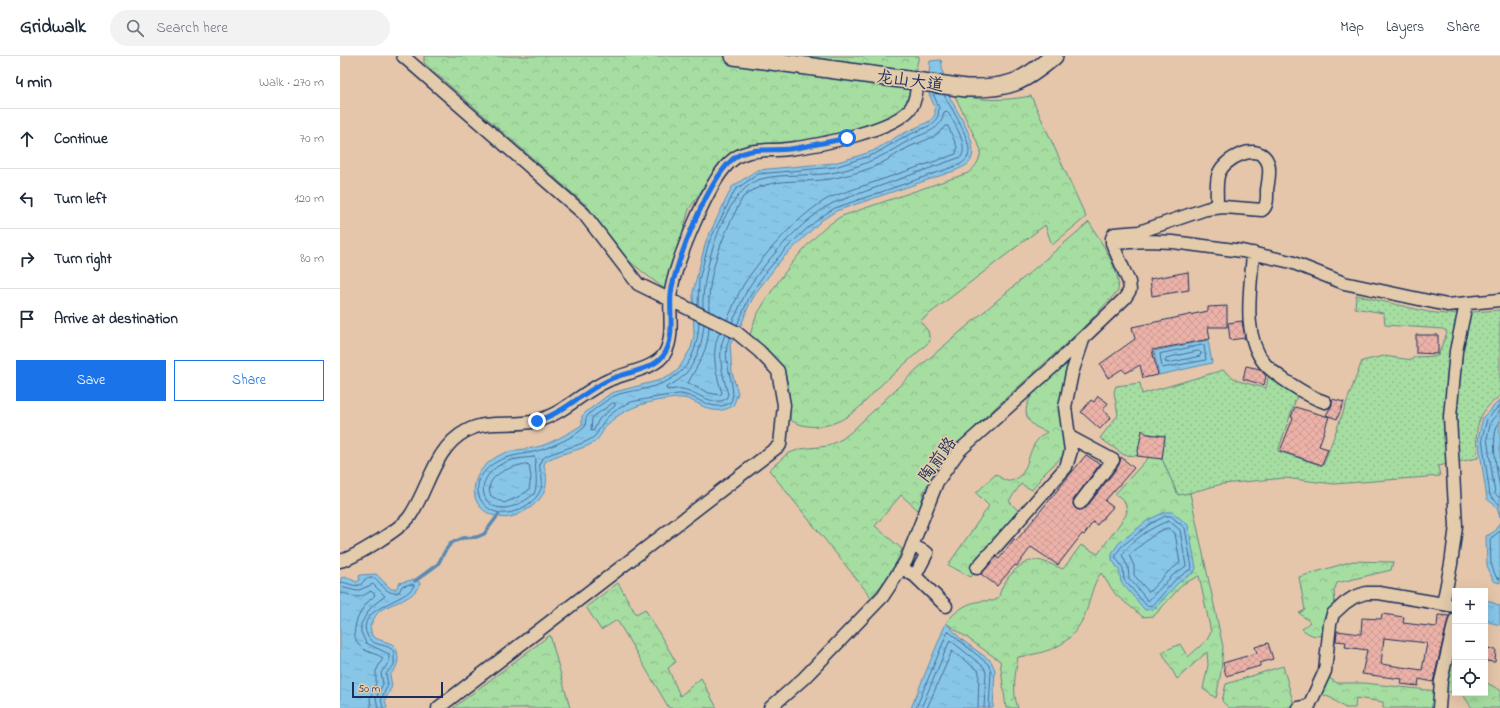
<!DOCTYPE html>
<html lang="en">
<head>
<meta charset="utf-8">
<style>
  body { margin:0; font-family:"Indie Flower","LXGW WenKai TC",sans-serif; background:#f2f2f3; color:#1f2937 }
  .controls { position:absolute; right:12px; bottom:12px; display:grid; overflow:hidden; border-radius:0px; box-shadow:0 4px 16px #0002 }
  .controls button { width:36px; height:36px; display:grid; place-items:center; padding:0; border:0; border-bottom:1px solid #e0e1e3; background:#fff; color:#1f2937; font:20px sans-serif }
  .scale { position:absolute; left:12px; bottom:10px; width:91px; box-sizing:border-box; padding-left:4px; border:2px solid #1b2f5e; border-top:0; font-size:11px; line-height:14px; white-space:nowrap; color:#1b2f5e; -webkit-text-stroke:3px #e3cbab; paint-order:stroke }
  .stop { position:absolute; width:12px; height:12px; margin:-9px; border:3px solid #1a73e8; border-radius:50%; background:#fff }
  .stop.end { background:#1a73e8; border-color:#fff; box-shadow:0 1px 4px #0008 }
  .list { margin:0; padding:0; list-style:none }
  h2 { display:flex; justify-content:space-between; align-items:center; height:52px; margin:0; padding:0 16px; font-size:17px }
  h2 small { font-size:13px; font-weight:400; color:#747a83 }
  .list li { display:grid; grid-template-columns:26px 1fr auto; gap:12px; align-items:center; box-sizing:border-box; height:60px; padding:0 16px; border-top:1px solid #e0e1e3 }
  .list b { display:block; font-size:15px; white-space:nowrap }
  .list em { font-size:13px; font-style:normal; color:#747a83 }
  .actions { display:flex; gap:8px; padding:12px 16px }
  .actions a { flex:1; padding:9px 0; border:1px solid #1a73e8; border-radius:0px; text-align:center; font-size:14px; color:#1a73e8 }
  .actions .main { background:#1a73e8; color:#fff }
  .icon { flex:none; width:22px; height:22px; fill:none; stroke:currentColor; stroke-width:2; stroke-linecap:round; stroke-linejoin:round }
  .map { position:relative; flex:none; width:1160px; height:652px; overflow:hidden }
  header { display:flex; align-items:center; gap:24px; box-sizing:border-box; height:56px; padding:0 20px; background:#fff; border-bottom:1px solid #e0e1e3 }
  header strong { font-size:19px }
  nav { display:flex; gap:22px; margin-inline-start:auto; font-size:14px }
  .search { width:280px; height:36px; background:#f2f2f3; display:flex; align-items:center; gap:10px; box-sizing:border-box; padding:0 14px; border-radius:22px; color:#747a83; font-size:15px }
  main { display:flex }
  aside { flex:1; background:#fff }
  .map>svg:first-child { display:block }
</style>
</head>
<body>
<header>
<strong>Gridwalk</strong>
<div class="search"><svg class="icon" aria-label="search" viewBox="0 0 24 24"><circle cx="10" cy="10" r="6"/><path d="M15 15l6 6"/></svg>Search here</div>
<nav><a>Map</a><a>Layers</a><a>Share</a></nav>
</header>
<main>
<aside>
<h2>4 min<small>Walk · 270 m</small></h2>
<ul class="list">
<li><svg class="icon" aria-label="ahead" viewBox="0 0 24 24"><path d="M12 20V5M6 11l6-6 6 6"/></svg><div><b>Continue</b></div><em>70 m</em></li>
<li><svg class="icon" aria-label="left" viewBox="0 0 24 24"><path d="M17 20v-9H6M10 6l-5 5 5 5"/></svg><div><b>Turn left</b></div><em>120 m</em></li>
<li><svg class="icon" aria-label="right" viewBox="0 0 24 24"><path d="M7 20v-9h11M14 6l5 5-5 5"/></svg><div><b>Turn right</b></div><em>80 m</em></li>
<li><svg class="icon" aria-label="arrive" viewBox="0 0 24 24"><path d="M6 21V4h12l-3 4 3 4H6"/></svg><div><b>Arrive at destination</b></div></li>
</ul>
<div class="actions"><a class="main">Save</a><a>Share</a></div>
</aside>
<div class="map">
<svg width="1160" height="652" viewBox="0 0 1160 652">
  <defs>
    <pattern id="grass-dots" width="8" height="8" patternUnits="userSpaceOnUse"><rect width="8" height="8" fill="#a6dda1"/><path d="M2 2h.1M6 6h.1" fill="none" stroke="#8ebe8d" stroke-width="1.8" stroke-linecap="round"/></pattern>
    <pattern id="forest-crowns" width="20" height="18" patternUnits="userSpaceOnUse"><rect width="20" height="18" fill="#a6dda1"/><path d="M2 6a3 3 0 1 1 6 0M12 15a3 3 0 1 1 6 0" fill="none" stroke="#8ebe8d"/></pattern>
    <pattern id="water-ripples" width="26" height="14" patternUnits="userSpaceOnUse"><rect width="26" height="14" fill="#88c6e8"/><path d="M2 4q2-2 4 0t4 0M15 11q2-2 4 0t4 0" fill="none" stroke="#75aac9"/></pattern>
    <pattern id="building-cross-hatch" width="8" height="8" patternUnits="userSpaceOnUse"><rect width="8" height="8" fill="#ecb2a8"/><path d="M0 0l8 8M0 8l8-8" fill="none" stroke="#ca9993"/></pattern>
  </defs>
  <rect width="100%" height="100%" fill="#e5c6aa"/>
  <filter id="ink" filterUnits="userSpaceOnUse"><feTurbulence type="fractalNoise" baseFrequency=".025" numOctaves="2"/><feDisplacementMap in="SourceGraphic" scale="8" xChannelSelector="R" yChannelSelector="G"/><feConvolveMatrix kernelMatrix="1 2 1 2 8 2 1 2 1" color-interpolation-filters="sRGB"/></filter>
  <g filter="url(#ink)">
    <path fill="url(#grass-dots)" stroke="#608680" d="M 1016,239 L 1088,256 L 1105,258 L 1160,254 L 1160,340 C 1136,357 1134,374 1138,402 L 1098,410 L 1100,420 L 994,428 L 945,422 L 882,428 L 838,440 L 822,403 L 825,380 L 802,377 L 797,400 L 784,399 L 760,382 L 778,359 L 774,336 L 776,330 L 800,327 L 802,338 L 883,314 L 898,325 L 926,332 L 929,317 L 958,337 L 938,395 L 983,410 L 1022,305 L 1044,300 L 1072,304 L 1074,301 L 1098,300 L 1107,276 L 1103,273 L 1045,269 L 1044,259 L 1043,257 L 1015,252 Z"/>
    <path fill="url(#forest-crowns)" stroke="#608680" d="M 84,0 L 579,0 L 567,50 L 544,68 L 470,85 L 408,92 L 381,107 L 349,153 L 327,235 L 289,205 L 247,150 L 84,7 Z
      M 614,38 C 641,45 664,45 691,40 L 746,161 L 712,189 L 705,169 L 580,265 L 588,275 L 590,285 C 574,300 558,314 542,328 C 535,335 529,342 522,349 C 502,368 475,378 450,364 C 449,348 451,328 443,314 C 436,300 421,289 410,279 C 412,273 414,265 417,259 C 435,227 471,177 502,160 L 628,117 C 636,111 640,104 641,94 Z
      M 749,166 C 759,183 782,216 778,235 L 740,275 L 646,360 L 601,405 L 584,435 L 579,455 L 561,439 L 535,470 L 562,493 C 555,512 545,526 531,541 L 429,414 L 447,398 L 460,393 L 488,390 L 502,383 L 511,376 L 578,312 Z
      M 728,308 L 730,311 L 721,337 L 726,397 L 705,417 L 692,434 L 681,428 L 669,445 L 681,458 L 631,521 L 608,509 L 649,450 L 636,437 L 656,418 C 659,420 663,424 667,425 C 671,426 679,422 681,419 C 692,404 687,388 707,376 C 704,374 699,373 696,371 C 675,357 692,337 705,325 C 712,319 719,312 728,308 Z
      M 809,401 L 822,403 L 838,439 L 850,437 L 883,591 L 881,616 L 876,642 L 863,633 L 868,609 L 867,596 L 837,623 L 822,596 L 840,588 L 848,601 L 867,584 L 871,576 L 859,520 L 843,528 L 814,560 L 803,561 L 776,539 L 761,517 C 752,529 751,542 746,556 C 732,590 711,596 678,601 C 675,618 672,636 678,652 L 666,652 L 660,605 L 606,567 C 618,551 633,543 654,545 L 659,541 C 661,526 679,505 695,504 C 703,504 715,510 723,513 L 741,489 L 758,498 L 786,459 C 788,448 784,443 775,438 Z
      M 1013,505 L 1053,506 L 1051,514 L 997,527 L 994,535 L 995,550 L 985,578 C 975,582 970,579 962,573 L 970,566 L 959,557 L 965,554 L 959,521 Z
      M 278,527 L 296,558 L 305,553 L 336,606 L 328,612 L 340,640 L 361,622 L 377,652 L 329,652 L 277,564 L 261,574 L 246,551 Z
      M 210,579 L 230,652 L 113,652 Z
      M 1109,607 L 1115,610 L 1115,636 L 1103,636 Z
      M 943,610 L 954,649 L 946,652 L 889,652 L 882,645 L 886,628 Z
      M 986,620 L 997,627 L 1024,627 L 1097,635 L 1094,652 L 1043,652 L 1043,646 L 1016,642 L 1015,652 L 1005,652 L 991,642 L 979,637 Z
      M 1145,626 L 1160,634 L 1160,652 L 1132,652 L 1124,640 L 1119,637 L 1145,637 Z"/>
    <path fill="url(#water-ripples)" stroke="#5c8ab1" d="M 601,4 C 603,14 603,25 607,35 C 613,52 645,91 628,108 C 624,111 619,113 614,115 L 496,155 L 482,164 L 441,204 L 417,235 L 409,249 L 402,267 L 390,289 L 392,317 L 398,337 L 393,350 C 367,364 358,340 338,342 C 313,344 286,350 268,368 C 262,374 261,382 253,387 C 240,395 214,398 205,406 C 203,411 205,413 206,418 C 209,436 198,448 183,456 C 176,460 167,463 159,461 C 148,459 138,452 135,441 C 130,418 151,400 171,395 C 181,393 191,393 201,390 C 215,385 229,377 242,369 L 242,360 L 246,356 L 271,337 L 317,325 L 330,320 L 338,314 L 351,292 L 354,280 L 353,236 L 366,185 L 392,131 L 417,114 L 494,107 L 515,101 L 533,95 L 558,80 L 590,65 L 595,59 L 595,52 L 588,35 L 590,5 Z
      M 868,284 L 872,307 L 819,319 L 814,295 Z
      M 1160,344 L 1160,461 L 1157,451 L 1147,443 L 1138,382 L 1143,361 Z
      M 825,456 L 832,456 L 848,469 L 856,512 L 854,516 L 838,527 L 814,553 L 805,554 L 781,526 L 779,514 L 772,504 L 772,497 L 779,487 L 808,464 Z
      M 1160,466 L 1160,527 L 1153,525 L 1147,509 L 1146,480 L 1154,476 Z
      M 36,518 L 51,533 L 56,533 L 59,527 L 76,523 L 80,527 C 73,545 55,545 41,554 C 36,557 33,565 30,570 L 32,580 C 46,589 57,583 58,602 C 58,610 55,613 50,619 L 52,630 L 45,644 L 47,652 L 0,652 L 0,525 L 1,522 L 7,521 L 16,526 L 20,524 L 19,520 L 21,519 Z
      M 1145,543 L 1160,550 L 1160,569 L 1145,565 Z
      M 606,567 L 622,584 L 651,605 L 655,614 L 653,652 L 571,652 Z"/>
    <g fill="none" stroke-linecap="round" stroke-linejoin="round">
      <path stroke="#476b95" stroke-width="1" d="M 358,250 L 359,224 L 369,186 L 395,134 L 418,118 L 495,111 L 535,98 L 560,83 L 593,68 L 598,60 L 599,52 L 593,37
        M 363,252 C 361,218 384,133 421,123 C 443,117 474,121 497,116 C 510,113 525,108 537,102 C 549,97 560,89 572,83 C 586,76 602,74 604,56 L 607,55 C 614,66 629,90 621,101 L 493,147 C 464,162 427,203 409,231 C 402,242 399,255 392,266
        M 369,255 C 367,214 384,177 403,141 C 432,117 466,130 499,121 C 513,118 528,114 540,108 C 550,103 559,96 569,91 C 582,85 597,82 605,70 L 608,70 L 617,91 L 616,98 L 491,141 C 462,155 421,201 404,228 C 397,239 393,252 387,264
        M 359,266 C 357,305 343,324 304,333 C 294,335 283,336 274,340 C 265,345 256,352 249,358 L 246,362 L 245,371 C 231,383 210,392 193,396 C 176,400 159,400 146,414 C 124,437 150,467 178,454 C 193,447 206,436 201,417 C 200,413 198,408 202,403 C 207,397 239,390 249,384 C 257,380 258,375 262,368 C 267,359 282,350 291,346 C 295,345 338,337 341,338 C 358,340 372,357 390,347 C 400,333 378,303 390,281
        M 364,268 C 362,294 352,321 326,331 L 327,334 C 332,334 337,332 342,333 C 356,335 372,351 386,343 L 388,338 C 383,320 376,296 385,279
        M 397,269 C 403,258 406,246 413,235 C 428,209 469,166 495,152 L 613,111 C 619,109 625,107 628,100 C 634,87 611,52 604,39
        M 369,271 C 369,293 358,308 348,327 L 369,337 L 380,339 L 382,337 C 376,318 370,294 380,276
        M 864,289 L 866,304 L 822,312 L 820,298 Z
        M 859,295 L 861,297 L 860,300 L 828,307 L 825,306 L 827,302 Z
        M 273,347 L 275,347 L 275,350 L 259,363 L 254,374 L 251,375 L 252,362 Z
        M 1160,349 L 1147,363 L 1142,382 L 1150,440 L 1160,449
        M 1160,355 L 1151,365 L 1147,382 L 1155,438 L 1160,442
        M 1160,365 C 1149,378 1157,416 1160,432
        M 194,401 L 196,403 C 194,415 199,426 194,438 C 144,479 121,418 172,404 C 179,402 187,402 194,401 Z
        M 186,408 L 189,409 L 191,421 L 189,434 L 178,441 L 164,447 L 151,440 C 142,420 171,410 186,408 Z
        M 826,460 L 831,460 L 845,472 L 852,512 L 835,524 L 813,549 L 807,550 L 784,524 L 783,512 L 776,502 L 776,498 L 782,490 L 810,468 Z
        M 829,465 L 840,474 L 846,510 L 832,520 L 808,545 L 789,522 L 788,511 L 782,499 C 791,485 812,470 829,465 Z
        M 828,472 L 835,477 L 840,507 L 828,516 L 809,536 L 794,519 L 794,510 L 789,499 L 816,477 Z
        M 1160,475 L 1150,483 L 1151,508 L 1156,521 L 1160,523
        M 0,526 C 10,526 18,536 25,523 L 35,522 C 42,529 48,540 59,536 L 62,530 L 72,528 L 74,529 C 69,546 12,551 28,581 C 33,591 49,587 54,596 L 54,609 L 46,618 L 48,629 L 41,643 L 43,652
        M 0,531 L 17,535 L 33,528 L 45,540 L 32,550 L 26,559 L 21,568 L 21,576 L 26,587 L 49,598 L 49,606 L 41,617 L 43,628 L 36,642 L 38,652
        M 0,537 C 14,538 15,546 31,535 L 35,539 C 33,542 29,544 27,547 C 17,559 7,581 23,593 C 29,597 38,598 43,602 L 36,615 L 36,627 L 30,643 L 31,652
        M 576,652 L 608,575 L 648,608 L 651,615 L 649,652
        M 581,652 L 610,584 L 644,611 L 646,617 L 644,652
        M 587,652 L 612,595 L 639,615 L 638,652"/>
      <path stroke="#5c8ab1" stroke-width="3.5" d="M 75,525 L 98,508 L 105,495 L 111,487 L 123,482 L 137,481 L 144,478 L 159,458"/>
    </g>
    <path fill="url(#building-cross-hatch)" stroke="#1b2f5e" fill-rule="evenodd" d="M 848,216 L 849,234 L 812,240 L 810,223 Z
      M 887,250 L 887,271 L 868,271 L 870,283 L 812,294 L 818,319 L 803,322 L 800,309 L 786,317 L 782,313 L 768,322 L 760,308 L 795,283 L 792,271 L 868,255 L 868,251 Z
      M 902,265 L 905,282 L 890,284 L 888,267 Z
      M 1076,279 L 1098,279 L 1098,298 L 1076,297 Z
      M 906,310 L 920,313 L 926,320 L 924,329 L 903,323 Z
      M 758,340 L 768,347 L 763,354 L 771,361 L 760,373 L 741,356 L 751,344 L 754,346 Z
      M 992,343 L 1004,346 L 997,363 L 986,359 L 992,349 Z
      M 955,351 L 989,361 L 979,390 L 988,393 L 982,409 L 940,395 L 953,362 L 951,361 Z
      M 802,374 L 807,378 L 825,380 L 822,403 L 797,400 Z
      M 746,399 L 760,408 L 734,443 L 733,449 L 739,454 L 746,452 L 779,409 L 781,401 L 794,412 L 765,445 L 773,451 L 757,469 L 753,466 L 744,479 L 742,478 L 718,509 L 691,491 L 677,510 L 675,509 L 657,530 L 641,518 L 656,501 L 659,503 L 674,483 L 676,485 Z
      M 1042,558 L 1064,561 L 1063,567 L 1097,571 L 1098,559 L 1109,560 L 1093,626 L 1079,623 L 1078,630 L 1061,628 L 1062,623 L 1022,618 L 1027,594 L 1005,591 L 1006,586 L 996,585 L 997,575 L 1021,578 L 1022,562 L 1041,563 ZM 1044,582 L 1087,587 L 1082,614 L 1041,608 Z
      M 928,587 L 933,603 L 920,607 L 920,610 L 886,620 L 883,607 L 917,597 L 915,591 Z
      M 1145,592 L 1156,593 L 1155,606 L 1145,605 Z"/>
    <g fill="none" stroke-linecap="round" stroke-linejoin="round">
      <g stroke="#1b2f5e" stroke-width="15">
        <path id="minor" d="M 63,0 L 244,158 L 298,228 L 396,276 L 419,295 L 438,315 L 444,349 L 440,389 L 98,652
          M 772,187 L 808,185 L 833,186 L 902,195 L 951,206 L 1004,227 L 1107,249 L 1160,244
          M 913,197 C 911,232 901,279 925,308 C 931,315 942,322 949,327 C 961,335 972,342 985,346
          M 730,381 L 773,404 L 740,447
          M 572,489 L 587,497 L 575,520
          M 0,505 C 14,502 62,472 70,460 C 89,432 94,392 126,375 C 148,363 173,371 196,365 C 224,358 243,335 269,324 C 284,317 316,313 325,297 C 335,279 328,255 331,235 C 336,206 368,127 389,107 C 406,90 427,96 448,93 C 475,90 559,74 572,50 C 576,43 577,33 578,25
          M 562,512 L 575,520 L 606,550
          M 637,512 L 726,411 L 731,395 L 725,351 L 732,317 L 743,284
          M 1103,548 L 1111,508 L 1116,470 L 1110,361 L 1116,295 L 1126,248
          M 430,652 L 464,622 L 543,540 L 566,505 L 597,426 L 619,395 L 716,308 L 785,242 L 790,234 L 789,226 L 772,187 L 772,182 L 774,178 L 799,176 L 866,153 L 884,151 L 922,154 C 928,150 927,141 927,134 C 928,126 931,114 928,107 C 920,84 882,102 878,120 C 876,128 877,139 877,148 L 868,153
          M 958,652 L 969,650 L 968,652 L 985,615 L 990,568 L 993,558 L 1005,547 L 1014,541 L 1026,537 L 1039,537 L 1115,550
          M 1099,652 L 1101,625 L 1115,564"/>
      </g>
      <g stroke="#1b2f5e" stroke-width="20">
        <path id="secondary" d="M 394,0 L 626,32 C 668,33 682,27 714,0"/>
      </g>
      <use href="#minor" stroke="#e3cbab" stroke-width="12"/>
      <use href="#secondary" stroke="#e3cbab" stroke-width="17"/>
    </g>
  </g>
  <g fill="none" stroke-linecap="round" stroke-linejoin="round" filter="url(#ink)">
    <path stroke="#1a73e8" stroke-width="5" d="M 197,365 C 226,356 246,333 273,322 C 288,316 312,314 323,300 C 336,283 329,257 331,238 C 334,208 371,116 397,100 C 413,91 432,95 450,93 C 469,90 488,86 507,82"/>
  </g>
  <g text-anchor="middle" stroke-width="3.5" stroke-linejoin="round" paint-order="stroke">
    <g font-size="17" fill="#1b2f5e" stroke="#e3cbab">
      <text transform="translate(570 24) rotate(8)" y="6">龙山大道</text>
      <text transform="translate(597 403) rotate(-54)" y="6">陶前路</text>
    </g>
  </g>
</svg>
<div class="controls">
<button>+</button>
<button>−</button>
<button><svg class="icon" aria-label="locate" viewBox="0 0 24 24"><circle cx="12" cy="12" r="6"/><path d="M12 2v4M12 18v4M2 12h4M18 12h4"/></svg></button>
</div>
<div class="scale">50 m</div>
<div class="stop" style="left:507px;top:82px"></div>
<div class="stop end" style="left:197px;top:365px"></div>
</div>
</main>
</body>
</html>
